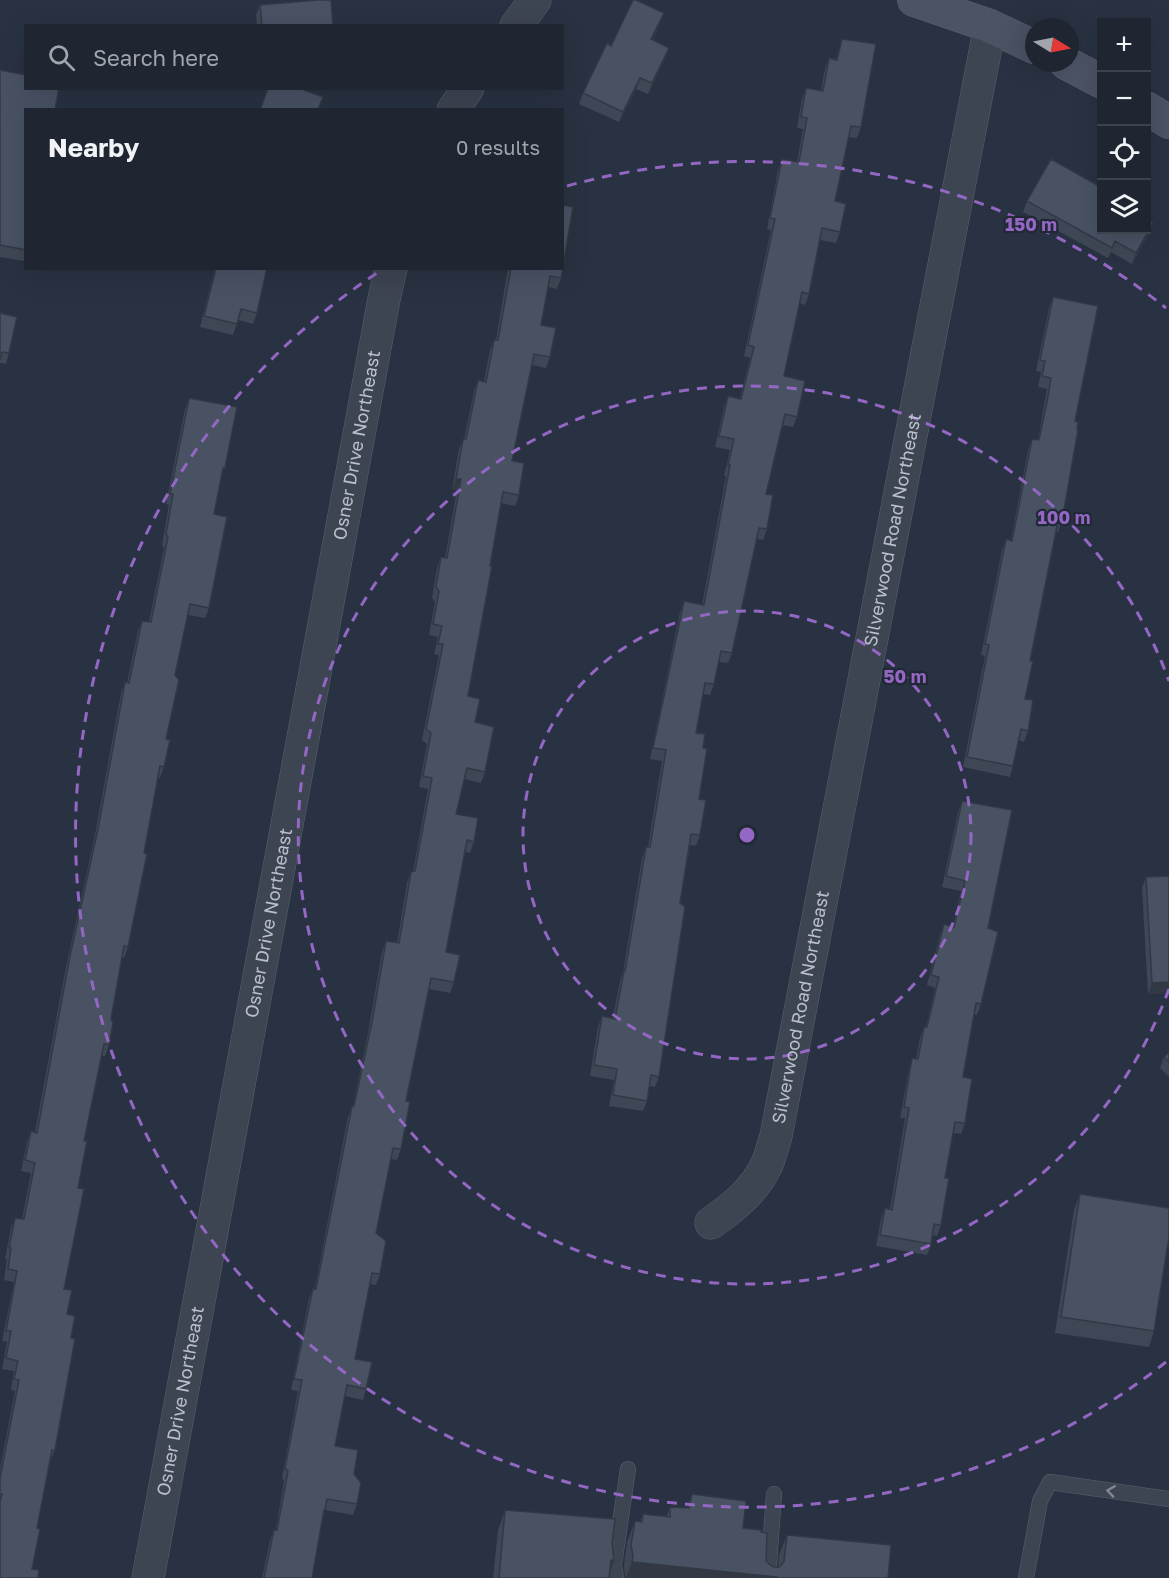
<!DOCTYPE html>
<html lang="en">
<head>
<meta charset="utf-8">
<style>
  body { margin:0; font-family:"Golos Text",sans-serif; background:#272e3a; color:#f1f3f6 }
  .controls { position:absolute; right:18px; top:18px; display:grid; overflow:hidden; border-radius:0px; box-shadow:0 6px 24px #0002 }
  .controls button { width:54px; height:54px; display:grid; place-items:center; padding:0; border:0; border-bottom:2px solid #3c434d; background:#1f2632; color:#f1f3f6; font:30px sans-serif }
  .compass { position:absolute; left:1025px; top:18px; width:54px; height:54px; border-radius:50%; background:#1f2632; box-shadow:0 6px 24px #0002; rotate:100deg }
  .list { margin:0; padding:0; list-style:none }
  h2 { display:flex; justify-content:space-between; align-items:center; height:78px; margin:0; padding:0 24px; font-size:26px }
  h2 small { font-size:20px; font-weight:400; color:#a1a5ac }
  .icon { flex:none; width:33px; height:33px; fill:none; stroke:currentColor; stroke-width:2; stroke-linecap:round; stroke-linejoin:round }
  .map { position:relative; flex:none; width:1169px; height:1578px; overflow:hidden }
  .search { position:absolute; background:#1f2632; box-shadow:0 6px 24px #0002; left:24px; top:24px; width:540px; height:66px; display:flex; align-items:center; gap:15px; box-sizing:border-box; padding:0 21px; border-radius:0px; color:#a1a5ac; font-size:22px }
  .panel { position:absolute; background:#1f2632; box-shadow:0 6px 24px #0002; left:24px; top:108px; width:540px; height:162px; border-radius:0px }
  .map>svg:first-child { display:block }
</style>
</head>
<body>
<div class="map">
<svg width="1169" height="1578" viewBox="0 0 1169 1578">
  <rect width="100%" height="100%" fill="#293242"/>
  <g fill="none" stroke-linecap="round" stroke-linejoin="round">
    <g stroke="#5b626f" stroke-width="16">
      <path id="service" d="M 616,1578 L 614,1565 L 628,1469
        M 768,1578 L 774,1494
        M 1026,1578 L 1040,1501 L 1050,1482 L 1169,1499"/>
    </g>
    <g stroke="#5b626f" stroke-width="33">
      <g id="minor">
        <path d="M 516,26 L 535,0"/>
        <path d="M 453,110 L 468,88"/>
        <path id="s1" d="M 711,1223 C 734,1207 755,1190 767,1164 C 771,1155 773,1145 776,1136 L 990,26"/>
        <path id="s2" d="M 148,1578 L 384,299 L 391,268"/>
      </g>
    </g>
    <g stroke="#5b626f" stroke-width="34">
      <path id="secondary" d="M 914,0 L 990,26 L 1034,47
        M 1066,63 L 1102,82
        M 1146,108 L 1169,122"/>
    </g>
    <use href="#service" stroke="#3d4452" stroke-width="15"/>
    <use href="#minor" stroke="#3d4452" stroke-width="32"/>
    <use href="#secondary" stroke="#4b5364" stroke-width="33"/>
  </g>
  <path fill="#3e4755" d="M 260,5 L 333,26 L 257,26 L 256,15 Z
    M 660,24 L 653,40 L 669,48 L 665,59 L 648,94 L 636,89 L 619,122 L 579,104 L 583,93 L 611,46 Z
    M 842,39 L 861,127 L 857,138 L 848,137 L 835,201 L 840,232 L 836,243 L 820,240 L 809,294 L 805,305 L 800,303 L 784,376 L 797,417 L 793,427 L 782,425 L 766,494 L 767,529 L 763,540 L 757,539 L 732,653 L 728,663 L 719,662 L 714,684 L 710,695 L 703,694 L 696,733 L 703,748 L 699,799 L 700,835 L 696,846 L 690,845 L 680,903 L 659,1077 L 655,1087 L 649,1086 L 647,1101 L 643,1111 L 609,1106 L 614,1080 L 590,1076 L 598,1027 L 602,1016 L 613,1018 L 620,981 L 623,972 L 642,858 L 646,847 L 648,847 L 662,761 L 650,759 L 680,612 L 684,601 L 702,605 L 726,476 L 724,476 L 730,450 L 715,447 L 724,407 L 728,396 L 740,398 L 750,358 L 744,356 L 771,230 L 767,229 L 778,170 L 782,159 L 797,162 L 803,129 L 797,128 L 802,99 L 806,88 L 821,90 L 825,69 L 829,58 L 836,59 Z
    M 0,70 L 26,110 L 26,257 L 24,261 L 0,257 Z
    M 1101,187 L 1099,193 L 1149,234 L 1132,264 L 1111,252 L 1108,258 L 1023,212 L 1027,201 Z
    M 215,268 L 267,268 L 257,313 L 253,324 L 238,320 L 233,335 L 200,327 Z
    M 508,268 L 562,268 L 561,278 L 557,289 L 548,287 L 541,325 L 550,357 L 546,368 L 532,365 L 512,461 L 519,495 L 515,506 L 501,503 L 468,696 L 475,722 L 485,772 L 481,783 L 464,779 L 456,814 L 474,842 L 470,853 L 465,852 L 446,952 L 454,982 L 450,993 L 429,989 L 406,1101 L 401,1149 L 397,1160 L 391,1159 L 376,1233 L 380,1274 L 376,1285 L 370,1284 L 355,1359 L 366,1389 L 363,1400 L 345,1396 L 335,1446 L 354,1474 L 357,1504 L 353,1515 L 325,1510 L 322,1519 L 312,1578 L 314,1578 L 262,1578 L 270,1540 L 274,1529 L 276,1529 L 284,1481 L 282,1478 L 298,1391 L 291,1390 L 309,1299 L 313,1288 L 315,1288 L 348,1116 L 353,1106 L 368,1033 L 382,952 L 386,941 L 397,943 L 407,883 L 411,872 L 413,872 L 428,789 L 419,787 L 427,744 L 422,740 L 439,655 L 434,654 L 438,637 L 429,635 L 435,602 L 432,598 L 437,568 L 441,557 L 445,558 L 457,490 L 452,490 L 459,449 L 463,439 L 464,439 L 474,391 L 478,380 L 484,381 L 490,350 L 494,340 L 496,340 Z
    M 1053,297 L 1075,421 L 1062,521 L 1058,532 L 1056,532 L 1030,661 L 1025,699 L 1028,731 L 1024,742 L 1019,740 L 1013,766 L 1010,777 L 963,767 L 985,656 L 981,655 L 1002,550 L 1006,539 L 1011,540 L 1028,450 L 1032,439 L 1038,440 L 1047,389 L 1038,387 L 1041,372 L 1036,371 L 1049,308 Z
    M 0,313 L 9,353 L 6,364 L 0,363 Z
    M 189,398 L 221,479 L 214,514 L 209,608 L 205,618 L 188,615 L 175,675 L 166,739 L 164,767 L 160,778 L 158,777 L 144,853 L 128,947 L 124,958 L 122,958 L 111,1019 L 109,1045 L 105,1056 L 101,1056 L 84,1141 L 64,1289 L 67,1314 L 55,1450 L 0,1578 L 0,1469 L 15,1391 L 11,1390 L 14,1371 L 2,1369 L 7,1342 L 2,1341 L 14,1282 L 4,1280 L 7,1259 L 5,1259 L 11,1228 L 15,1218 L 22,1219 L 31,1173 L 21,1171 L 27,1142 L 31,1131 L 35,1132 L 66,967 L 94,840 L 121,693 L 125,682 L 127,683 L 138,631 L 142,621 L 149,622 L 164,548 L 162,545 L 169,505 L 166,504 L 185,409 Z
    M 962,801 L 988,928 L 981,1004 L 977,1015 L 974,1014 L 963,1077 L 965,1123 L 961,1134 L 953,1133 L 945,1178 L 941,1225 L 937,1236 L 932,1235 L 931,1244 L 927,1255 L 876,1246 L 881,1219 L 885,1208 L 890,1209 L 905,1118 L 900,1118 L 909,1069 L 912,1058 L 916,1059 L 920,1038 L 924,1027 L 926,1027 L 935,988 L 927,985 L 940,935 L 944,924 L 953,927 L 961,891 L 942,887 L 958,812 Z
    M 1146,877 L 1169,993 L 1148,994 L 1142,888 Z
    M 1169,1052 L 1169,1077 L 1160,1068 L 1164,1057 Z
    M 1080,1194 L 1154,1331 L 1149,1347 L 1055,1333 L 1074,1210 Z
    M 692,1494 L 743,1528 L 761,1532 L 766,1561 L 770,1565 L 774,1567 L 778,1567 L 779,1555 L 787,1535 L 888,1578 L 625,1578 L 624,1565 L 627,1542 L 635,1521 L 640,1522 L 643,1514 L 667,1516 L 670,1507 L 687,1508 Z
    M 505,1510 L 612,1543 L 614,1561 L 609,1578 L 493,1578 L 498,1530 Z"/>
  <path fill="#323945" d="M 664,13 L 660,24 L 648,50 L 651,39 Z
    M 669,48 L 665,59 L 648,94 L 652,83 Z
    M 640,78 L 636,89 L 619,122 L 623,112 Z
    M 1153,223 L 1149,234 L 1132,264 L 1136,253 Z
    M 456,479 L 461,479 L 457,490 L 452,490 Z
    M 1169,982 L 1169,993 L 1148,994 L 1152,983 Z
    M 611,1560 L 614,1561 L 608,1578 Z
    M 632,1562 L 777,1577 L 777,1578 L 626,1578 Z"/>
  <path fill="#485263" stroke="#323945" stroke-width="1.5" d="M 318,0 L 331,0 L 333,26 L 262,26 L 260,5 Z
    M 633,0 L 636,0 L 664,13 L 651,39 L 669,48 L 652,83 L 640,78 L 623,112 L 583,93 L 607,43 L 611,46 Z
    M 842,39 L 876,44 L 861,127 L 851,126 L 835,201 L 846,204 L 840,232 L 822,228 L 809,294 L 802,292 L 784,376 L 805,381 L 797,417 L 785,414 L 766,494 L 773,495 L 767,529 L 759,528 L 732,653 L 721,651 L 714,684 L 705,683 L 696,733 L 705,734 L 703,748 L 707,749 L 699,799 L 706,800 L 700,835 L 691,834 L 680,903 L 685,907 L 659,1077 L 651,1075 L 647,1101 L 613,1095 L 617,1069 L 594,1065 L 602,1016 L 615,1019 L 624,971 L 625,971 L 646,847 L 650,847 L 666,750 L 653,748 L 684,601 L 704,605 L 730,465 L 728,465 L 734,439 L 719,436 L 728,396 L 741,399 L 754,347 L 748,345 L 775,219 L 770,218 L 782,159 L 799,162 L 807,118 L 801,117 L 806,88 L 823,91 L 829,58 L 837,60 Z
    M 0,70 L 26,75 L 26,88 L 59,88 L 55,110 L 26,110 L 26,250 L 0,245 Z
    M 268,88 L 299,88 L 323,97 L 318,110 L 260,110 Z
    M 1051,159 L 1101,187 L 1098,192 L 1101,194 L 1101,230 L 1146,230 L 1146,219 L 1153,223 L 1136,253 L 1115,241 L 1112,248 L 1027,201 Z
    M 562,205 L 573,207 L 561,278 L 550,276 L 541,325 L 556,328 L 550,357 L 534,354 L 512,461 L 524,463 L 519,495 L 503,492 L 490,566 L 492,566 L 468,696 L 480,699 L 475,722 L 494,727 L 485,772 L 467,768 L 456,814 L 478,818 L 474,842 L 467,840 L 446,952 L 460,955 L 454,982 L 431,978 L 406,1101 L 410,1102 L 401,1149 L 393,1148 L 376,1233 L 386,1241 L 380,1274 L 372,1273 L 355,1359 L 372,1362 L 366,1389 L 347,1385 L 335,1446 L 358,1450 L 354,1474 L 361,1483 L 357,1504 L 327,1499 L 325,1510 L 324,1510 L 312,1578 L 314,1578 L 264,1578 L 274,1529 L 277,1530 L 288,1471 L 285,1468 L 302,1380 L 294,1379 L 313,1288 L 316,1289 L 352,1106 L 354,1106 L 372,1022 L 386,941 L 399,943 L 411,872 L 415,871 L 432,778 L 423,776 L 431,733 L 426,729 L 443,644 L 438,644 L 442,626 L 433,624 L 439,591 L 436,587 L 441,557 L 447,558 L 461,479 L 456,479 L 463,439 L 466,439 L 478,380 L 486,382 L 494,340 L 498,340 L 511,268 L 562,268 Z
    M 216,268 L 267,268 L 257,313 L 241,309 L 237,324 L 204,316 Z
    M 1053,297 L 1098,306 L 1075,421 L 1078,422 L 1077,430 L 1078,430 L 1062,521 L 1058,521 L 1030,661 L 1033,661 L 1025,699 L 1033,700 L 1028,731 L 1021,729 L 1013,766 L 967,757 L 989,645 L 985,644 L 1006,539 L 1012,541 L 1032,439 L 1039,440 L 1047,402 L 1051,378 L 1042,376 L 1045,361 L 1040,360 Z
    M 0,313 L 17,317 L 9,353 L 2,352 L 0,360 Z
    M 189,398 L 237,407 L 225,468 L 223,468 L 214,514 L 227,517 L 209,608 L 190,604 L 175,675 L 179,680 L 166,739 L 170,740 L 164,767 L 160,766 L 144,853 L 147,854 L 128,947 L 124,946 L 111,1019 L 113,1023 L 109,1045 L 104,1044 L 84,1141 L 87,1141 L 78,1188 L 84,1189 L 64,1289 L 72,1290 L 67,1314 L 75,1316 L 71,1338 L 75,1339 L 55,1450 L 52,1450 L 37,1528 L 40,1529 L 32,1569 L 39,1570 L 38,1578 L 0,1578 L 0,1502 L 2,1494 L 0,1494 L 0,1478 L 19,1380 L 14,1379 L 18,1361 L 6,1358 L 11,1331 L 6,1331 L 17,1271 L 8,1269 L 11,1248 L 9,1248 L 15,1218 L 24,1219 L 35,1163 L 25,1160 L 31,1131 L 37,1133 L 70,956 L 98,829 L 125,682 L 129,683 L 142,621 L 151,622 L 168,537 L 166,534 L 173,494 L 170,494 Z
    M 962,801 L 1012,810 L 988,928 L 998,932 L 981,1004 L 976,1003 L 963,1077 L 972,1079 L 965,1123 L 955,1122 L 945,1178 L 949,1178 L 941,1225 L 934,1224 L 931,1244 L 880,1235 L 885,1208 L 892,1210 L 909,1108 L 904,1107 L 912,1058 L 918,1059 L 924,1027 L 927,1027 L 939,977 L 931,975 L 944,924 L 954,927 L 965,881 L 946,876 Z
    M 1169,876 L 1169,982 L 1152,983 L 1146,877 Z
    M 1169,1052 L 1169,1062 L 1164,1057 Z
    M 1080,1194 L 1169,1208 L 1169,1237 L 1154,1331 L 1061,1317 Z
    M 692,1494 L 746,1501 L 743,1528 L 761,1530 L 761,1532 L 767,1533 L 766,1561 L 770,1565 L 774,1567 L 779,1567 L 784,1562 L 787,1535 L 891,1545 L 888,1578 L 777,1578 L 777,1577 L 632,1562 L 633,1556 L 631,1545 L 635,1521 L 642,1522 L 643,1514 L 670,1517 L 670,1507 L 689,1508 Z
    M 505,1510 L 615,1519 L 612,1543 L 614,1561 L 611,1560 L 609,1578 L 499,1578 Z"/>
  <defs><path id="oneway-chevron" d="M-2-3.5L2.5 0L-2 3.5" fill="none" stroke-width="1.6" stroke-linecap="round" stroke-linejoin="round" transform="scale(1.5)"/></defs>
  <use stroke="#828895" href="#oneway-chevron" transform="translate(1111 1491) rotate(-172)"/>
  <g fill="none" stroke="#9467c4" stroke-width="3" stroke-dasharray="10 8">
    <circle cx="747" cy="835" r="224"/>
    <path d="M1169 989A449 449 0 1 1 1169 681"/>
    <path d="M1166 1362A673 673 0 1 1 380 271M567 186A673 673 0 0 1 1166 308"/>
  </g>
  <g text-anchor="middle" stroke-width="4.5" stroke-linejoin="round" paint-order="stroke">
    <g font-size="18" fill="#bac0cb" stroke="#212937">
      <text dy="6" stroke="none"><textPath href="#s2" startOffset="1152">Osner Drive Northeast</textPath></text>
      <text dy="6" stroke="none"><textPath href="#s1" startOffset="729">Silverwood Road Northeast</textPath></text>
      <text dy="6" stroke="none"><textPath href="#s2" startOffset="666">Osner Drive Northeast</textPath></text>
      <text dy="6" stroke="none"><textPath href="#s1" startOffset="243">Silverwood Road Northeast</textPath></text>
      <text dy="6" stroke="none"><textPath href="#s2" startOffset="180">Osner Drive Northeast</textPath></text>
    </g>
  </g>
  <circle cx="747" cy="835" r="9" fill="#9467c4" stroke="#212937" stroke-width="3"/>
  <g font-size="18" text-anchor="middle" font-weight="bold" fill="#9467c4" stroke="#212937" stroke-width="4.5" stroke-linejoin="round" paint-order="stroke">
    <text x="1031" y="231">150 m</text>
    <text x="1064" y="524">100 m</text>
    <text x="905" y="683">50 m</text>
  </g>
</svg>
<div class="controls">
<button>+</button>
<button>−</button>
<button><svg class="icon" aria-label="locate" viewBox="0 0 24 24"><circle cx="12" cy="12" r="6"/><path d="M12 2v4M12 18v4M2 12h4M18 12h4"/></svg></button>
<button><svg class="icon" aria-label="layers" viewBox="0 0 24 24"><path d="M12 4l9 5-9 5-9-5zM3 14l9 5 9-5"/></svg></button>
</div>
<svg class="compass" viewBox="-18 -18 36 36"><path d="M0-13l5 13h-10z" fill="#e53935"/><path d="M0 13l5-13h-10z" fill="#a1a5ac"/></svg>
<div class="search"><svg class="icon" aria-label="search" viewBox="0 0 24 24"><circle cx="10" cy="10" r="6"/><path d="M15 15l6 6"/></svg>Search here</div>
<section class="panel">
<h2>Nearby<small>0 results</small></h2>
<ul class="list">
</ul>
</section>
</div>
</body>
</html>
